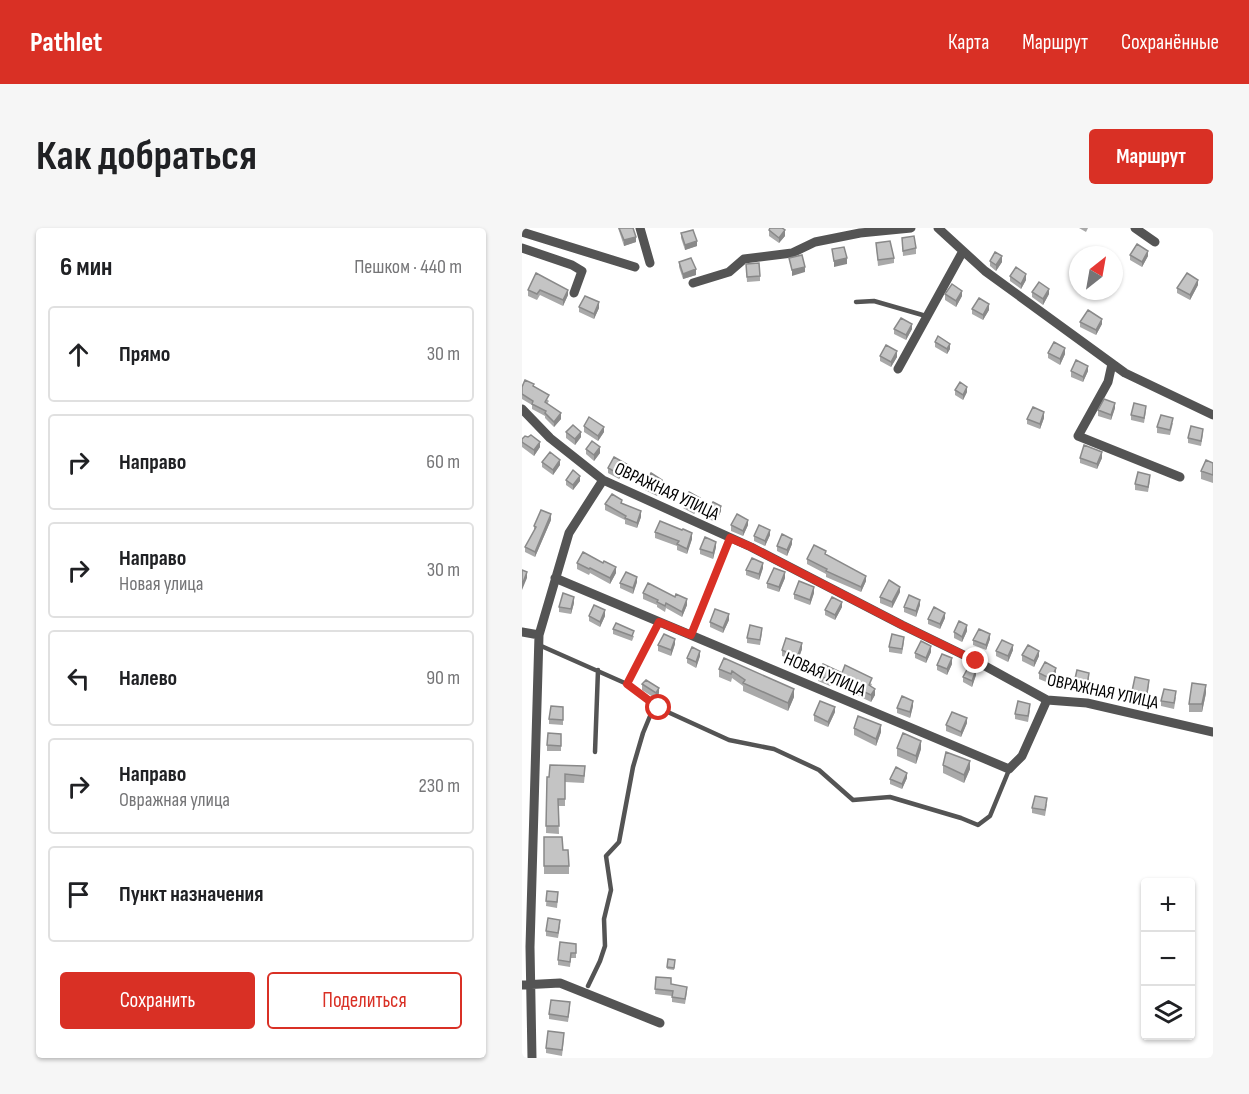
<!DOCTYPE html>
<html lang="ru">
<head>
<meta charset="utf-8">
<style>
  body { margin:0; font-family:"Sofia Sans Condensed",sans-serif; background:#f6f6f6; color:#202124 }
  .controls { position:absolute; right:18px; bottom:18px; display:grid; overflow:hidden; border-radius:6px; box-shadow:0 2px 4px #0004 }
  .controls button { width:54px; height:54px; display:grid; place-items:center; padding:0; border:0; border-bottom:2px solid #e0e0e0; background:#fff; color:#202124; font:30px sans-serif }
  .compass { position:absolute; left:547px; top:18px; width:54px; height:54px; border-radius:50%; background:#fff; box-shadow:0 2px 4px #0004; rotate:31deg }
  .stop { position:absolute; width:18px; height:18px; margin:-14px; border:4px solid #d93025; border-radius:50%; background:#fff }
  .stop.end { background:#d93025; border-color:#fff; box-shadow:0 2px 6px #0008 }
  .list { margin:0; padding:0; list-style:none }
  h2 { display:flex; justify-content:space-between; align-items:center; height:78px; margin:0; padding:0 24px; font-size:26px }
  h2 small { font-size:20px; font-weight:400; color:#757577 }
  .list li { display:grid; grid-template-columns:39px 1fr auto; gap:18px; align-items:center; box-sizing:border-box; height:96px; margin:0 12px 12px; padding:0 12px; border:2px solid #e0e0e0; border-radius:6px }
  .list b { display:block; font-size:22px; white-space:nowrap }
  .list p { margin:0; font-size:20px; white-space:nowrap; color:#757577 }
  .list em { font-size:20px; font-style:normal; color:#757577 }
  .actions { display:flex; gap:12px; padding:18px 24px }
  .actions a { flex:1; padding:14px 0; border:2px solid #d93025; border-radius:6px; text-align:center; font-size:21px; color:#d93025 }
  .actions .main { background:#d93025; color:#fff }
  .icon { flex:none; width:33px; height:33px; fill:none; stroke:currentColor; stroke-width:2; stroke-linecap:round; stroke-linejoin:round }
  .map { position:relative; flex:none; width:691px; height:830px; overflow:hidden; border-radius:6px }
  header { display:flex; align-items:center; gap:36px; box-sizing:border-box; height:84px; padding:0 30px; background:#d93025; color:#fff }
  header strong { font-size:28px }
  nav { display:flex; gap:33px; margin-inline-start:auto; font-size:21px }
  .intro { display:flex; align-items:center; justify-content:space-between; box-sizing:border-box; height:144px; padding:0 36px }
  h1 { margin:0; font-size:42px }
  .button { padding:15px 27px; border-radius:6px; background:#d93025; color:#fff; font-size:21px; font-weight:700 }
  main { display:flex; gap:36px; padding:0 36px }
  aside { flex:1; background:#fff; border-radius:6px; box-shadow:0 2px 4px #0004 }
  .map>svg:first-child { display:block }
</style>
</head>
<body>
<header>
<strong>Pathlet</strong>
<nav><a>Карта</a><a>Маршрут</a><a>Сохранённые</a></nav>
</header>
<div class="intro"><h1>Как добраться</h1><a class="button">Маршрут</a></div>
<main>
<aside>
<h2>6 мин<small>Пешком · 440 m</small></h2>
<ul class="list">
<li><svg class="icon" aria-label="ahead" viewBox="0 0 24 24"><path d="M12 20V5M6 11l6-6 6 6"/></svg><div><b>Прямо</b></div><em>30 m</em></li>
<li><svg class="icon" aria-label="right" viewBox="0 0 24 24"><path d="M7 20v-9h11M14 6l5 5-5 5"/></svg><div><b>Направо</b></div><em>60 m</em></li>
<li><svg class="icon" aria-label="right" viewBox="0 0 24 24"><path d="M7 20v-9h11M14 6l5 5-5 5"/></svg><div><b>Направо</b><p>Новая улица</p></div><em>30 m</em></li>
<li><svg class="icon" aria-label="left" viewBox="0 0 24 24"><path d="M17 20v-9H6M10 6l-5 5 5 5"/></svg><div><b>Налево</b></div><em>90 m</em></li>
<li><svg class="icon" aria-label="right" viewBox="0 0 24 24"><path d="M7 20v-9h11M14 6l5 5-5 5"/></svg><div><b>Направо</b><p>Овражная улица</p></div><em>230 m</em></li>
<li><svg class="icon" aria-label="arrive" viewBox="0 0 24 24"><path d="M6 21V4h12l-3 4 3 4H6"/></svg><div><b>Пункт назначения</b></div></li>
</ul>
<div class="actions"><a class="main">Сохранить</a><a>Поделиться</a></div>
</aside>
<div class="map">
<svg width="691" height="830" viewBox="0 0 691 830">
  <rect width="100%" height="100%" fill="#fff"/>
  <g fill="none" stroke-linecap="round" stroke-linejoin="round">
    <path stroke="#545454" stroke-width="4.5" d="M 334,74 L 352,73 L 404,88
      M 169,407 L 208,310
      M 17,417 L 105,456 L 137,480 L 207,512 L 252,521 L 297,542 L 331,572 L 368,569 L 439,590 L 456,597 L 468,588 L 487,542
      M 105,456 L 137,394
      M 73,524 L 76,442
      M 66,758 L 78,733 L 83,718 L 82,691 L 89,662 L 84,628 L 97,614 L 111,539 L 121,505 L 133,476"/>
    <path stroke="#545454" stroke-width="9" d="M 118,0 L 128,35
      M 416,0 L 463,43 L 603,145 L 691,187
      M 613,0 L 633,14
      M 0,4 L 113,39
      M 0,20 L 50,37 L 60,43 L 52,65
      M 171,55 L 207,44 L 222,31 L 270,25 L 293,14 L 338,5 L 389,0
      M 590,136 L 586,154 L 556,208 L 658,249
      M 376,141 L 441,23
      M 0,181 L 28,210 L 81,252 L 229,319 L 380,397 L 454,433 L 525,472 L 565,475 L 691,504
      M 33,350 L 487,541 L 500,528 L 525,472
      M 0,404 L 17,407
      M 0,757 L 38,755 L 138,795
      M 10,830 L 8,719 L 17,407 L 47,305 L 81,252"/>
  </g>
  <path fill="#a9a9a9" d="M 96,0 L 111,0 L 114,14 L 102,18 Z
    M 557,0 L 566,0 L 564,4 Z
    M 247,2 L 263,8 L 257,15 L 247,8 Z
    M 159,5 L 175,18 L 163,22 L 159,10 Z
    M 380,10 L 394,20 L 394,26 L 381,28 Z
    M 354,15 L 372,30 L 372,35 L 356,38 Z
    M 608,27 L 626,28 L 620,39 L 608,32 Z
    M 468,33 L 480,34 L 474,43 L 468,38 Z
    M 157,34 L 174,47 L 161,51 L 157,39 Z
    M 224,36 L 238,48 L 238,53 L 225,54 Z
    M 14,45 L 46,67 L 41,78 L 18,67 L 15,72 L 6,68 L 6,62 Z
    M 488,48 L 504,52 L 499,61 L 488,53 Z
    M 676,57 L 668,72 L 655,65 L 655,60 Z
    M 510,64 L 527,66 L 521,77 L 510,69 Z
    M 423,66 L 440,68 L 434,79 L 423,72 Z
    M 57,79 L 77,80 L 72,91 L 57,84 Z
    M 450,81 L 467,82 L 461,92 L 450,86 Z
    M 558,94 L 580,96 L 574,107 L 558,99 Z
    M 372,101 L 390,101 L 384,112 L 372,106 Z
    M 413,114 L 428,121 L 425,126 L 413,119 Z
    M 526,125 L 543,126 L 538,137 L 526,130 Z
    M 358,128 L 375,129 L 369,139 L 358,133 Z
    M 549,143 L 566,143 L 561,154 L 549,149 Z
    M 0,159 L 12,159 L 27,173 L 25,176 L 39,191 L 32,199 L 23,190 L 23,188 L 10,181 L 10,177 L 0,171 Z
    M 433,162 L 445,164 L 441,172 L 433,167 Z
    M 593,180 L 589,192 L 576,188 L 576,182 Z
    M 624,183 L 622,195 L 609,192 L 609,187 Z
    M 522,190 L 518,201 L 505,196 L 505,191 Z
    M 651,195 L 648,207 L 635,205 L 635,199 Z
    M 62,198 L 82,204 L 76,213 L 62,204 Z
    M 44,204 L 59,209 L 53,217 L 44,210 Z
    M 681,206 L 679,218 L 666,215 L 666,210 Z
    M 6,209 L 18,219 L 12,228 L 0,219 L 0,211 Z
    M 64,221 L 78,225 L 72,233 L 64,226 Z
    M 558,230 L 580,230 L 575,241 L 558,235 Z
    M 20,234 L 38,237 L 31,247 L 20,239 Z
    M 691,235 L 691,255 L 679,251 L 679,243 Z
    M 108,238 L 108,244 L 105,249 L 100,246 L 97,251 L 86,245 L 86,240 Z
    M 44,252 L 58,253 L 51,262 L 44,257 Z
    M 628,252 L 626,264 L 613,262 L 613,256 Z
    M 123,256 L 140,257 L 135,268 L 123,262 Z
    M 100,275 L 119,289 L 115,300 L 103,296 L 103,292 L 83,282 L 83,276 Z
    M 161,275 L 178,275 L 172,286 L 161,280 Z
    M 199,283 L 194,294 L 186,291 L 186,286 Z
    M 29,292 L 13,329 L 3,324 L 3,319 L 12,303 L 12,298 Z
    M 209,297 L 226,297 L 221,308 L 209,303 Z
    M 133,304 L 170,311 L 165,326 L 155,322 L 155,318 L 133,310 Z
    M 248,307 L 243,318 L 232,313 L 232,308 Z
    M 270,316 L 265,328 L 255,323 L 255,318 Z
    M 194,319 L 191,331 L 178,326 L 178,321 Z
    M 304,326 L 344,353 L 339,364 L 304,349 L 304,346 L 285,336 L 285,331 Z
    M 55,335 L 94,345 L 88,356 L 68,345 L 67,347 L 55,341 Z
    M 241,340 L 237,352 L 224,347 L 224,342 Z
    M 263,350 L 257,364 L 245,360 L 245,355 Z
    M 115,354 L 111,366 L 98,360 L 98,355 Z
    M 378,364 L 370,380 L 358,375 L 358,369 Z
    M 121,365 L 165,377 L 160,389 L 144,380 L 143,384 L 135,379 L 135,377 L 121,371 Z
    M 292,365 L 288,377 L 272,371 L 272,366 Z
    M 52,375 L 49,386 L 37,384 L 37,379 Z
    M 398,377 L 394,389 L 382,384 L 382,379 Z
    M 320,379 L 313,392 L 303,387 L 303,382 Z
    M 67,388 L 83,388 L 78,399 L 67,393 Z
    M 423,390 L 418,401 L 406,396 L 406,391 Z
    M 207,392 L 201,405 L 188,399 L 188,394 Z
    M 91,401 L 112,408 L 110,413 L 91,406 Z
    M 445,403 L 440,414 L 432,410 L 432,404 Z
    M 240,405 L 238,417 L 225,415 L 225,410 Z
    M 468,411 L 464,422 L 451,417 L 451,412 Z
    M 382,414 L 380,426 L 367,424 L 367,419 Z
    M 153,416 L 149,428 L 136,423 L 136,417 Z
    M 280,421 L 275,435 L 266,432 L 266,430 L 260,428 L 260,422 Z
    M 491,422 L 486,434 L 474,428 L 474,423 Z
    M 409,424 L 404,435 L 393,430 L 393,425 Z
    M 500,427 L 517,428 L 512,439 L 500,433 Z
    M 178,428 L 174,440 L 165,435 L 165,430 Z
    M 202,430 L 272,469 L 266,483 L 221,463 L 221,458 L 210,450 L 209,454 L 197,449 L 197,441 Z
    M 430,436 L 425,447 L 415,442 L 415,437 Z
    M 320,445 L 350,456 L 349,458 L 353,467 L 349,474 L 310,455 L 308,458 L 296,453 L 296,447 Z
    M 517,445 L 534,445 L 529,456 L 517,451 Z
    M 454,447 L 450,459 L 441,454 L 441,449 Z
    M 567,450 L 565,462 L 552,460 L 552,455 Z
    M 120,456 L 137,465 L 134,471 L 120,462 Z
    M 627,457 L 624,476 L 609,473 L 609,468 Z
    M 684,465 L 680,484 L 667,484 L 667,476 Z
    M 654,469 L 652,481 L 639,478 L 639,473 Z
    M 391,478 L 388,490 L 375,485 L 375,480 Z
    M 41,479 L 41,497 L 27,496 L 27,491 Z
    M 508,482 L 506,494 L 493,491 L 493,486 Z
    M 313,484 L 306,499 L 292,493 L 292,487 Z
    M 445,495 L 439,509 L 424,503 L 424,497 Z
    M 332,500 L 359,504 L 354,518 L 332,507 Z
    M 39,506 L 39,523 L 25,523 L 25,517 Z
    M 375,520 L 399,521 L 394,536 L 375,528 Z
    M 28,537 L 63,545 L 62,555 L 43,554 L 43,578 L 36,578 L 37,606 L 24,605 L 25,549 L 27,549 Z
    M 421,537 L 448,541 L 442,555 L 421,545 Z
    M 385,550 L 380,561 L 368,556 L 368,551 Z
    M 525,576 L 523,588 L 510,585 L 510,580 Z
    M 22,609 L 41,622 L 47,638 L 47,646 L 22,646 Z
    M 25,663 L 36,669 L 35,680 L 24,678 Z
    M 38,698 L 36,710 L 24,708 L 24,703 Z
    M 54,716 L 54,730 L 49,730 L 48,739 L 36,737 L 36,732 Z
    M 146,731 L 153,732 L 152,742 L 145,741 Z
    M 134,749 L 165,764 L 163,776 L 150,774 L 150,768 L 133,766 Z
    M 48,780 L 46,794 L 27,791 L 27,786 Z
    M 42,810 L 40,828 L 24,825 L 24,820 Z"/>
  <path fill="#898989" d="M 263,2 L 263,8 L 257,15 L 257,10 Z
    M 114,9 L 114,14 L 102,18 L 102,12 Z
    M 175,13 L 175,18 L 163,22 L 163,17 Z
    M 626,23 L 626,28 L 620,39 L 620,34 Z
    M 480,28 L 480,34 L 474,43 L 474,37 Z
    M 325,30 L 325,36 L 312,39 L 312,33 Z
    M 283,39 L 283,44 L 270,48 L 270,42 Z
    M 174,41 L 174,47 L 161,51 L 161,46 Z
    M 504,46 L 504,52 L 499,61 L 499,56 Z
    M 676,52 L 676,57 L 668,72 L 668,67 Z
    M 527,61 L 527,66 L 521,77 L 521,71 Z
    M 46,62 L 46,67 L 41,78 L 41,72 Z
    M 440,63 L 440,68 L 434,79 L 434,73 Z
    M 77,74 L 77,80 L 72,91 L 72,86 Z
    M 467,76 L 467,82 L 461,92 L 461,87 Z
    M 580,91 L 580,96 L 574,107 L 574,102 Z
    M 390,96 L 390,101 L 384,112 L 384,107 Z
    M 428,116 L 428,121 L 425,126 L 425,121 Z
    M 543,120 L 543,126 L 538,137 L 538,131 Z
    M 375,123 L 375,129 L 369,139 L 369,134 Z
    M 566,138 L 566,143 L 561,154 L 561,149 Z
    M 445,159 L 445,164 L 441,172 L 441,167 Z
    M 593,175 L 593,180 L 589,192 L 589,187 Z
    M 522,184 L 522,190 L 518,201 L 518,196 Z
    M 39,185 L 39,191 L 32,199 L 32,194 Z
    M 82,199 L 82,204 L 76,213 L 76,208 Z
    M 59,204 L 59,209 L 53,217 L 53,211 Z
    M 18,214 L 18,219 L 12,228 L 12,222 Z
    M 78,219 L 78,225 L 72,233 L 72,227 Z
    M 580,224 L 580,230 L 575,241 L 575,236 Z
    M 38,232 L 38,237 L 31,247 L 31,242 Z
    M 108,238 L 108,244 L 105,249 L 105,244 Z
    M 100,241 L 100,246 L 97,251 L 97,246 Z
    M 58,248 L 58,253 L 51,262 L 51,257 Z
    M 140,252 L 140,257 L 135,268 L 135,262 Z
    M 178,270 L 178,275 L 172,286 L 172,281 Z
    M 199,278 L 199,283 L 194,294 L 194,289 Z
    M 119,283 L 119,289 L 115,300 L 115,295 Z
    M 29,286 L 29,292 L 13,329 L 13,324 Z
    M 226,292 L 226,297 L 221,308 L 221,303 Z
    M 248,302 L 248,307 L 243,318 L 243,313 Z
    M 170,305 L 170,311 L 165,326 L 165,321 Z
    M 270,311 L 270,316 L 265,328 L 265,322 Z
    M 194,314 L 194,319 L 191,331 L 191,325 Z
    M 241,335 L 241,340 L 237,352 L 237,346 Z
    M 94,339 L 94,345 L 88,356 L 88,350 Z
    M 5,344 L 5,350 L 0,362 L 0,357 Z
    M 263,344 L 263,350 L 257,364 L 257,359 Z
    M 344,348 L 344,353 L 339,364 L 339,359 Z
    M 115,349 L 115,354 L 111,366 L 111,360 Z
    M 292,359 L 292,365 L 288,377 L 288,372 Z
    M 378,359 L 378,364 L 370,380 L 370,374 Z
    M 52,369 L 52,375 L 49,386 L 49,381 Z
    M 165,371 L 165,377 L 160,389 L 160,384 Z
    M 398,372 L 398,377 L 394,389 L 394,383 Z
    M 320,374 L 320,379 L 313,392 L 313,387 Z
    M 83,382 L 83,388 L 78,399 L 78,394 Z
    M 423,385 L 423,390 L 418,401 L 418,396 Z
    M 207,386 L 207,392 L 201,405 L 201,400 Z
    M 445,397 L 445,403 L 440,414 L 440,409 Z
    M 468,406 L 468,411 L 464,422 L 464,417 Z
    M 153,411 L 153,416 L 149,428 L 149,422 Z
    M 280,415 L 280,421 L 275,435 L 275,430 Z
    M 491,417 L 491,422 L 486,434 L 486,428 Z
    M 409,418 L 409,424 L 404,435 L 404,430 Z
    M 178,423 L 178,428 L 174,440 L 174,434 Z
    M 517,423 L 517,428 L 512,439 L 512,433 Z
    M 430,430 L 430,436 L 425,447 L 425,441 Z
    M 534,440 L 534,445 L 529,456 L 529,451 Z
    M 454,442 L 454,447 L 450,459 L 450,453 Z
    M 684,457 L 684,465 L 680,484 L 680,476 Z
    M 137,460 L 137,465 L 134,471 L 134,465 Z
    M 272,461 L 272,469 L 266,483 L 266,475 Z
    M 353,461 L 353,467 L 349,474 L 349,467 Z
    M 391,473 L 391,478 L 388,490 L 388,484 Z
    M 313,479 L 313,484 L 306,499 L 306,494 Z
    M 445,490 L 445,495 L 439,509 L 439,504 Z
    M 359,497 L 359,504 L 354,518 L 354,511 Z
    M 399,513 L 399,521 L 394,536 L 394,528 Z
    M 448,533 L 448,541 L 442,555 L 442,547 Z
    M 385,545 L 385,550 L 380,561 L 380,556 Z"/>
  <path fill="#c4c4c4" stroke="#898989" stroke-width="1.5" d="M 97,0 L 111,0 L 114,9 L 102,12 Z
    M 248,0 L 260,0 L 263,2 L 257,10 L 247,2 Z
    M 171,2 L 175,13 L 163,17 L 159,5 Z
    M 392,8 L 394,20 L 381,23 L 380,10 Z
    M 368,13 L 372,30 L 356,32 L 354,15 Z
    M 615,16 L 626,23 L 620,34 L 608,27 Z
    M 322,19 L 325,30 L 312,33 L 310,21 Z
    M 473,24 L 480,28 L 474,37 L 468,33 Z
    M 280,27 L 283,39 L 270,42 L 267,30 Z
    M 169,30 L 174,41 L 161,46 L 157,34 Z
    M 237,35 L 238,48 L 225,49 L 224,36 Z
    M 494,39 L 504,46 L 499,56 L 488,48 Z
    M 14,45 L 46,62 L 41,72 L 18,62 L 15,66 L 6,62 Z
    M 665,45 L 676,52 L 668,67 L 655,60 Z
    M 517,54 L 527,61 L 521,71 L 510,64 Z
    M 430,56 L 440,63 L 434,73 L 423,66 Z
    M 63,68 L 77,74 L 72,86 L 57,79 Z
    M 457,70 L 467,76 L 461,87 L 450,81 Z
    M 566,82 L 580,91 L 574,102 L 558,94 Z
    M 379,90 L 390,96 L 384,107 L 372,101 Z
    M 416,108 L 428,116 L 425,121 L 413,114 Z
    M 532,114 L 543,120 L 538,131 L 526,125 Z
    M 364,117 L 375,123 L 369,134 L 358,128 Z
    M 554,132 L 566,138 L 561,149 L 549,143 Z
    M 3,152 L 12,156 L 11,158 L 27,167 L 23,174 L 39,185 L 32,194 L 23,185 L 24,183 L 10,176 L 11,173 L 0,166 L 0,159 Z
    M 438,154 L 445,159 L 441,167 L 433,162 Z
    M 582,171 L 593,175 L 589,187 L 576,182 Z
    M 612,175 L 624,178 L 622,190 L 609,187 Z
    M 511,179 L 522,184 L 518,196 L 505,191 Z
    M 639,187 L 651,190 L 648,202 L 635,199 Z
    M 67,189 L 82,199 L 76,208 L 62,198 Z
    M 51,197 L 59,204 L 53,211 L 44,204 Z
    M 669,198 L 681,201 L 679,213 L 666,210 Z
    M 9,207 L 18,214 L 12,222 L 0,214 L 0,211 L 3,208 L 6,209 Z
    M 70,213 L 78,219 L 72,227 L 64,221 Z
    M 562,217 L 580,224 L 575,236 L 558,230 Z
    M 28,224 L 38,232 L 31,242 L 20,234 Z
    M 92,229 L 108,238 L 105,244 L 100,241 L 97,246 L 86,240 Z
    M 684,232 L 691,235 L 691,247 L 679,243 Z
    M 51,242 L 58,248 L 51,257 L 44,252 Z
    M 616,244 L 628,247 L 626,259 L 613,256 Z
    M 129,245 L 140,252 L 135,262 L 123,256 Z
    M 167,264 L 178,270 L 172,281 L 161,275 Z
    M 90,266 L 100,272 L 99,275 L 119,283 L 115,295 L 103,290 L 104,288 L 83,276 Z
    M 191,274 L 199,278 L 194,289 L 186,286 Z
    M 19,282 L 29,286 L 13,324 L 3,319 L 14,299 L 12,298 Z
    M 215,286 L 226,292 L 221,303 L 209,297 Z
    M 138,293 L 160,302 L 161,301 L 170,305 L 165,321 L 155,316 L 157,313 L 133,304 Z
    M 237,297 L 248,302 L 243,313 L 232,308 Z
    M 260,306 L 270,311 L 265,322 L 255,318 Z
    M 183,309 L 194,314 L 191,325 L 178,321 Z
    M 292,317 L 304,323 L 303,326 L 344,348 L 339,359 L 304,343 L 305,341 L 285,331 Z
    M 61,324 L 81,335 L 82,333 L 94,339 L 88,350 L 68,340 L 67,341 L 55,335 Z
    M 230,330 L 241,335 L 237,346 L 224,342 Z
    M 252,340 L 263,344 L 257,359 L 245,355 Z
    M 0,342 L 5,344 L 0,357 Z
    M 104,344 L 115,349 L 111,360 L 98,355 Z
    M 367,352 L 378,359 L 370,374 L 358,369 Z
    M 277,353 L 292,359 L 288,372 L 272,366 Z
    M 126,355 L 153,369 L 154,366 L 165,371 L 160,384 L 144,375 L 143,378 L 135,374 L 136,372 L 121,365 Z
    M 41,365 L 52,369 L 49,381 L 37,379 Z
    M 387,367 L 398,372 L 394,383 L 382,379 Z
    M 310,369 L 320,374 L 313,387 L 303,382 Z
    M 72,377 L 83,382 L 78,394 L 67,388 Z
    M 412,379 L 423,385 L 418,396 L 406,391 Z
    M 193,381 L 207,386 L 201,400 L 188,394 Z
    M 437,393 L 445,397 L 440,409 L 432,404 Z
    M 94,395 L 112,403 L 110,408 L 91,401 Z
    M 228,397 L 240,400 L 238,412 L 225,410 Z
    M 457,401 L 468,406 L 464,417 L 451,412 Z
    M 142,406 L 153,411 L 149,422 L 136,417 Z
    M 370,406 L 382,409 L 380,421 L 367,419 Z
    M 264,410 L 280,415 L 275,430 L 266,427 L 266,425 L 260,422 Z
    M 480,412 L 491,417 L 486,428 L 474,423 Z
    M 399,413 L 409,418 L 404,430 L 393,425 Z
    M 506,417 L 517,423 L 512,433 L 500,427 Z
    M 170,419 L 178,423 L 174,434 L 165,430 Z
    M 420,426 L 430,430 L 425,441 L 415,437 Z
    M 202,430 L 272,461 L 266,475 L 221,455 L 223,452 L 210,443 L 209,446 L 197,441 Z
    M 523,434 L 534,440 L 529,451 L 517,445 Z
    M 301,436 L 320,445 L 323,437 L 350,450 L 347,457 L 353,461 L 349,467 L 310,449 L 308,452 L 296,447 Z
    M 447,438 L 454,442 L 450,453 L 441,449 Z
    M 555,442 L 567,445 L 565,457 L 552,455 Z
    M 613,449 L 627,452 L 624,471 L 609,468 Z
    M 124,452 L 137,460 L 134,465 L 120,456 Z
    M 670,455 L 684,457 L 680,476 L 667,476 Z
    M 642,461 L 654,463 L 652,475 L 639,473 Z
    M 380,468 L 391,473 L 388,484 L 375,480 Z
    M 298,473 L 313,479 L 306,494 L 292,487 Z
    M 496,473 L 508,476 L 506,488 L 493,486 Z
    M 29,478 L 41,479 L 41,492 L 27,491 Z
    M 430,484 L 445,490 L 439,504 L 424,497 Z
    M 336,488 L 359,497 L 354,511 L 332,500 Z
    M 26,505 L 39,506 L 39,518 L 25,517 Z
    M 381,505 L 399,513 L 394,528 L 375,520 Z
    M 424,524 L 448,533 L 442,547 L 421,537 Z
    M 28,537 L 63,538 L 62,548 L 43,546 L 43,571 L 36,571 L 37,598 L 24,598 L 25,549 L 27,549 Z
    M 374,539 L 385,545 L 380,556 L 368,551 Z
    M 513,568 L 525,570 L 523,582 L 510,580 Z
    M 22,609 L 40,609 L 41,622 L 46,622 L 47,638 L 22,638 Z
    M 25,663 L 36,664 L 35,674 L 24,673 Z
    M 26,690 L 38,692 L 36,705 L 24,703 Z
    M 38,714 L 54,716 L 54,725 L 49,725 L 48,734 L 36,732 Z
    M 146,731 L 153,732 L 152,740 L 145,739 Z
    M 134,749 L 149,750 L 149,756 L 165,759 L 163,771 L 150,769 L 151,763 L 133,761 Z
    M 29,772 L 48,774 L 46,789 L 27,786 Z
    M 26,803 L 42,805 L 40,822 L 24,820 Z"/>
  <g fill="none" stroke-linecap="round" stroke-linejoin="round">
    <path stroke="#d93025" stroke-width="8" d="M 137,480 L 105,456 L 137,394 L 169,407 L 208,310 L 229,319 L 380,397 L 454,433"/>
  </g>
  <g text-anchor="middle" stroke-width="4.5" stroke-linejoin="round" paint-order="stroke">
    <g font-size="18" fill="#000" stroke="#fff">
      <text transform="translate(145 263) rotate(25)" y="6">ОВРАЖНАЯ УЛИЦА</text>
      <text transform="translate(303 446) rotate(23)" y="6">НОВАЯ УЛИЦА</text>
      <text transform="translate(581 463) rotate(12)" y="6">ОВРАЖНАЯ УЛИЦА</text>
    </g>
  </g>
</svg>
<div class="controls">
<button>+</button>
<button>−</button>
<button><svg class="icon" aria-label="layers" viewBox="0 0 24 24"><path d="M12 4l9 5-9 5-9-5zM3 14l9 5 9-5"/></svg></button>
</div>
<svg class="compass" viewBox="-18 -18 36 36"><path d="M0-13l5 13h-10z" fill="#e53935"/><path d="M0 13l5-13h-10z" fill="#757577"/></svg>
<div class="stop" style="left:137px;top:480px"></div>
<div class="stop end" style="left:454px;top:433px"></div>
</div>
</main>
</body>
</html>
